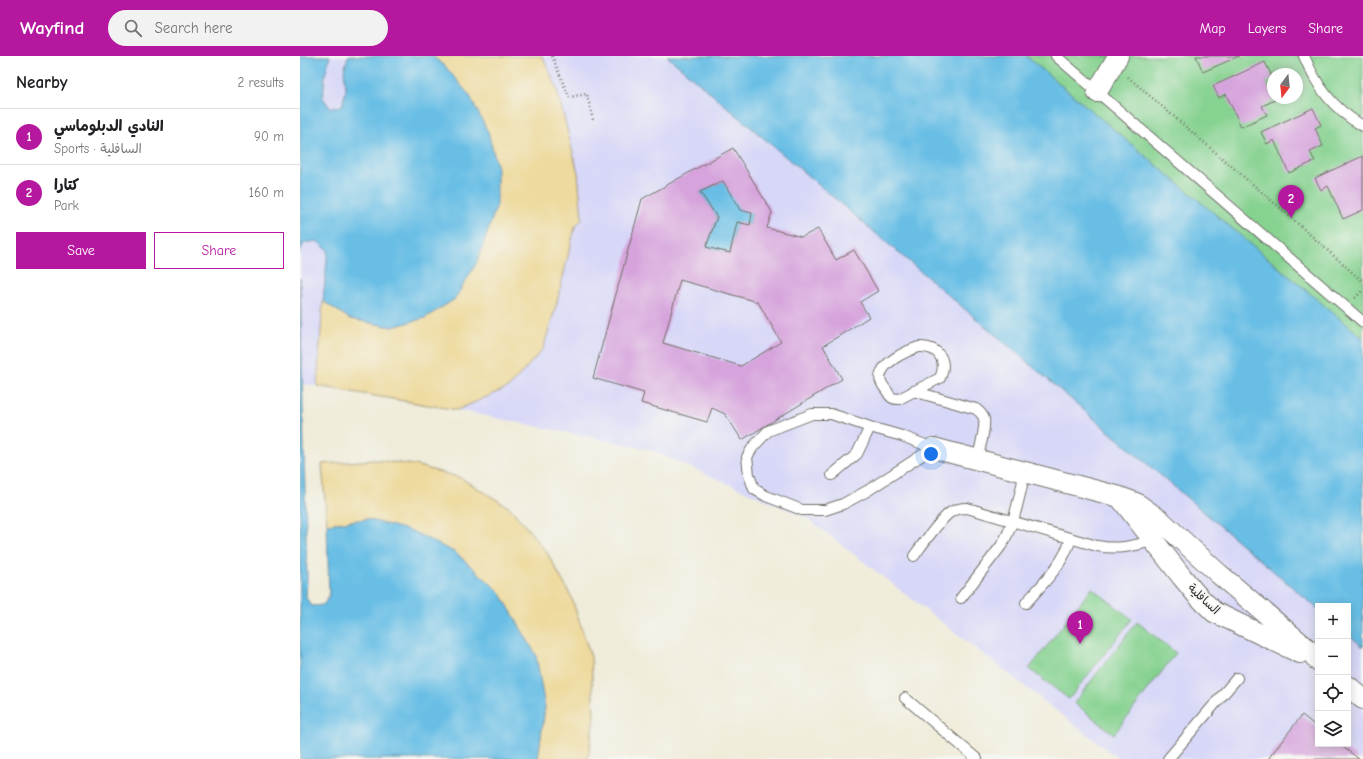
<!DOCTYPE html>
<html lang="en">
<head>
<meta charset="utf-8">
<style>
  body { margin:0; font-family:"Comic Neue","Playpen Sans Arabic",sans-serif; background:#f2f2f2; color:#202124 }
  .controls { position:absolute; right:12px; bottom:12px; display:grid; overflow:hidden; border-radius:0px; box-shadow:0 2px 10px #0003 }
  .controls button { width:36px; height:36px; display:grid; place-items:center; padding:0; border:0; border-bottom:1px solid #e0e0e0; background:#fff; color:#202124; font:20px sans-serif }
  .compass { position:absolute; left:967px; top:12px; width:36px; height:36px; border-radius:50%; background:#fff; box-shadow:0 2px 10px #0003; rotate:195deg }
  .you { position:absolute; left:631px; top:398px; width:14px; height:14px; margin:-10px; border:3px solid #fff; border-radius:50%; background:#1a73e8; box-shadow:0 0 0 6px #1a73e833 }
  .badge { display:grid; place-items:center; width:26px; height:26px; border-radius:50%; background:#b5179e; color:#fff; font-size:13px; font-weight:700 }
  .pin { position:absolute; translate:-50% -33px; filter:drop-shadow(0 1px 2px #0008) }
  .pin::after { content:''; position:absolute; top:21px; width:14px; height:12px; background:inherit; clip-path:polygon(0 0,100% 0,50% 100%) }
  .list { margin:0; padding:0; list-style:none }
  h2 { display:flex; justify-content:space-between; align-items:center; height:52px; margin:0; padding:0 16px; font-size:17px }
  h2 small { font-size:13px; font-weight:400; color:#757577 }
  .list li { display:grid; grid-template-columns:26px 1fr auto; gap:12px; align-items:center; box-sizing:border-box; height:56px; padding:0 16px; border-top:1px solid #e0e0e0 }
  .list b { display:block; font-size:15px; white-space:nowrap }
  .list p { margin:0; font-size:13px; white-space:nowrap; color:#757577 }
  .list em { font-size:13px; font-style:normal; color:#757577 }
  .actions { display:flex; gap:8px; padding:12px 16px }
  .actions a { flex:1; padding:9px 0; border:1px solid #b5179e; border-radius:0px; text-align:center; font-size:14px; color:#b5179e }
  .actions .main { background:#b5179e; color:#fff }
  .icon { flex:none; width:22px; height:22px; fill:none; stroke:currentColor; stroke-width:2; stroke-linecap:round; stroke-linejoin:round }
  .map { position:relative; flex:none; width:1063px; height:703px; overflow:hidden }
  header { display:flex; align-items:center; gap:24px; box-sizing:border-box; height:56px; padding:0 20px; background:#b5179e; color:#fff }
  header strong { font-size:19px }
  nav { display:flex; gap:22px; margin-inline-start:auto; font-size:14px }
  .search { width:280px; height:36px; background:#f2f2f2; display:flex; align-items:center; gap:10px; box-sizing:border-box; padding:0 14px; border-radius:22px; color:#757577; font-size:15px }
  main { display:flex }
  aside { flex:1; background:#fff }
  .map>svg:first-child { display:block }
</style>
</head>
<body>
<header>
<strong>Wayfind</strong>
<div class="search"><svg class="icon" aria-label="search" viewBox="0 0 24 24"><circle cx="10" cy="10" r="6"/><path d="M15 15l6 6"/></svg>Search here</div>
<nav><a>Map</a><a>Layers</a><a>Share</a></nav>
</header>
<main>
<aside>
<h2>Nearby<small>2 results</small></h2>
<ul class="list">
<li><span class="badge">1</span><div><b>النادي الدبلوماسي</b><p>Sports · السافلية</p></div><em>90 m</em></li>
<li><span class="badge">2</span><div><b>كتارا</b><p>Park</p></div><em>160 m</em></li>
</ul>
<div class="actions"><a class="main">Save</a><a>Share</a></div>
</aside>
<div class="map">
<svg width="1063" height="703" viewBox="0 0 1063 703">
  <rect width="100%" height="100%" fill="#f6f6f2"/>
  <filter id="ink" filterUnits="userSpaceOnUse"><feTurbulence type="fractalNoise" baseFrequency=".025" numOctaves="2"/><feDisplacementMap in="SourceGraphic" scale="8" xChannelSelector="R" yChannelSelector="G"/><feConvolveMatrix kernelMatrix="1 2 1 2 8 2 1 2 1" color-interpolation-filters="sRGB"/></filter>
  <filter id="wash" filterUnits="userSpaceOnUse"><feTurbulence type="fractalNoise" baseFrequency=".012" numOctaves="4" result="noise"/><feDisplacementMap in="SourceGraphic" scale="16" xChannelSelector="R" yChannelSelector="G"/><feGaussianBlur stdDeviation="0.9" result="paint"/><feColorMatrix in="noise" values="0 0 0 0 0 0 0 0 0 0 0 0 0 0 0 0 0 1.4 0 .05"/><feComposite in="paint" operator="in"/></filter>
  <g filter="url(#wash)">
    <rect width="100%" height="100%" fill="#f0ecda"/>
    <path fill="#d7d7f8" d="M 30,0 L 48,0 L 44,15 L 46,34 L 41,50 L 30,52 L 23,42 L 25,19 Z
      M 132,0 L 367,0 L 1018,553 L 1018,688 L 1048,688 L 1048,578 L 1063,591 L 1063,703 L 819,703 L 507,462 L 348,393 L 157,354 L 17,330 L 3,328 L 0,196 L 4,187 L 17,185 L 28,194 L 23,245 L 145,10 Z"/>
    <path fill="#86d290" stroke="#587e5e" fill-rule="evenodd" d="M 726,0 L 1063,0 L 1063,282 ZM 973,18 L 997,18 L 997,42 L 973,42 Z
      M 792,532 L 832,563 L 769,643 L 729,613 Z
      M 837,566 L 876,597 L 814,678 L 774,647 Z"/>
    <path fill="#eeda9e" stroke="#8c8264" d="M 132,0 L 242,0 L 256,30 L 278,117 L 282,163 L 275,171 L 256,250 L 243,293 L 209,331 L 157,354 L 17,330 L 23,245 L 50,263 L 92,271 L 125,262 L 145,10 Z
      M 75,404 L 115,409 L 161,422 L 210,452 L 246,495 L 271,540 L 291,601 L 294,662 L 288,703 L 238,703 L 245,651 L 67,463 L 27,468 L 22,408 Z"/>
    <path fill="#68bee5" stroke="#4a7488" d="M 0,0 L 30,0 L 25,19 L 23,42 L 30,52 L 42,50 L 46,34 L 44,15 L 48,0 L 132,0 L 145,10 L 170,40 L 188,76 L 197,110 L 197,149 L 177,206 L 155,243 L 125,262 L 92,271 L 50,263 L 23,245 L 28,194 L 17,185 L 4,187 L 0,196 Z
      M 367,0 L 726,0 L 1063,282 L 1063,591 L 1048,578 L 1048,550 L 1018,550 L 1018,553 Z
      M 423,125 L 452,157 L 450,169 L 437,166 L 430,197 L 406,191 L 417,161 L 400,136 Z
      M 0,222 L 7,522 L 6,542 L 12,550 L 23,549 L 29,541 L 27,468 L 67,463 L 112,475 L 156,497 L 200,536 L 236,599 L 245,651 L 238,703 L 0,703 Z"/>
    <g id="blocks">
      <path fill="#d6a3dc" fill-rule="evenodd" d="M 896,0 L 939,0 L 903,16 Z
        M 965,6 L 973,23 L 966,26 L 975,44 L 962,50 L 967,59 L 941,71 L 926,38 L 919,42 L 913,30 Z
        M 1013,52 L 1021,69 L 1015,72 L 1023,90 L 1010,96 L 1015,105 L 989,117 L 974,84 L 967,88 L 961,76 Z
        M 433,92 L 472,156 L 467,172 L 502,181 L 518,173 L 536,204 L 554,194 L 578,235 L 560,246 L 569,261 L 523,290 L 542,323 L 442,384 L 425,358 L 412,352 L 407,366 L 341,347 L 344,337 L 293,322 L 342,143 ZM 423,125 L 440,154 L 452,157 L 450,169 L 437,166 L 430,197 L 406,191 L 417,161 L 400,136 ZM 380,224 L 458,246 L 481,286 L 441,310 L 363,287 Z
        M 1063,100 L 1063,154 L 1043,163 L 1028,130 L 1021,134 L 1015,122 Z
        M 1002,659 L 1018,672 L 1018,688 L 1039,688 L 1059,703 L 968,703 Z"/>
    </g>
  </g>
  <g filter="url(#ink)">
    <use href="#blocks" fill-opacity="0" stroke="#706f68" stroke-width="1"/>
    <g fill="none" stroke-linecap="round" stroke-linejoin="round">
      <g stroke="#706f68" stroke-width="12">
        <path id="lane" d="M 756,0 L 1063,266
          M 1004,0 C 1017,31 1033,53 1063,70
          M 619,291 C 638,290 648,304 640,322 L 599,343 C 592,343 590,341 587,335 C 584,331 580,327 580,321 C 582,306 606,295 619,291 Z
          M 613,335 L 676,353 C 680,356 683,359 684,363 C 686,372 679,394 678,403
          M 570,371 L 531,358 L 512,358 L 468,375 L 453,391 L 447,401 L 449,419 L 454,433 L 466,440 L 502,454 L 525,454 L 543,448 L 567,435 L 633,392
          M 532,419 L 557,398 L 570,371 L 602,380 L 633,392
          M 614,500 C 622,489 642,461 651,456 C 656,453 661,452 667,452 L 797,490 C 820,494 831,490 853,485
          M 661,542 L 701,490 C 715,468 719,441 725,416
          M 726,547 C 743,527 764,508 771,482
          M 605,642 L 677,703
          M 868,703 L 937,622"/>
      </g>
      <g stroke="#706f68" stroke-width="22">
        <path id="street" d="M 797,36 L 818,0
          M 633,392 L 820,441 L 836,447 L 860,464 L 919,518 L 1011,596 L 1018,605
          M 822,444 L 882,521 L 896,538 L 914,556 L 1000,597
          M 1048,630 L 1063,643"/>
      </g>
      <path stroke="#706f68" stroke-width="2.5" stroke-dasharray="1 3" stroke-linecap="butt" d="M 252,0 L 269,41 L 287,38 L 293,64
        M 828,21 L 987,158 L 1063,226
        M 1055,242 L 1063,234"/>
      <use href="#lane" stroke="#fff" stroke-width="10"/>
      <use href="#street" stroke="#fff" stroke-width="20"/>
    </g>
  </g>
  <g text-anchor="middle" stroke-width="3" stroke-linejoin="round" paint-order="stroke">
    <g font-size="12" fill="#2b2b2b" stroke="#f6f6f2">
      <text transform="translate(904 543) rotate(43)" y="4">السافلية</text>
    </g>
  </g>
</svg>
<div class="controls">
<button>+</button>
<button>−</button>
<button><svg class="icon" aria-label="locate" viewBox="0 0 24 24"><circle cx="12" cy="12" r="6"/><path d="M12 2v4M12 18v4M2 12h4M18 12h4"/></svg></button>
<button><svg class="icon" aria-label="layers" viewBox="0 0 24 24"><path d="M12 4l9 5-9 5-9-5zM3 14l9 5 9-5"/></svg></button>
</div>
<svg class="compass" viewBox="-18 -18 36 36"><path d="M0-13l5 13h-10z" fill="#e53935"/><path d="M0 13l5-13h-10z" fill="#757577"/></svg>
<div class="you"></div>
<div class="pin badge" style="left:780px;top:588px">1</div>
<div class="pin badge" style="left:991px;top:162px">2</div>
</div>
</main>
</body>
</html>
